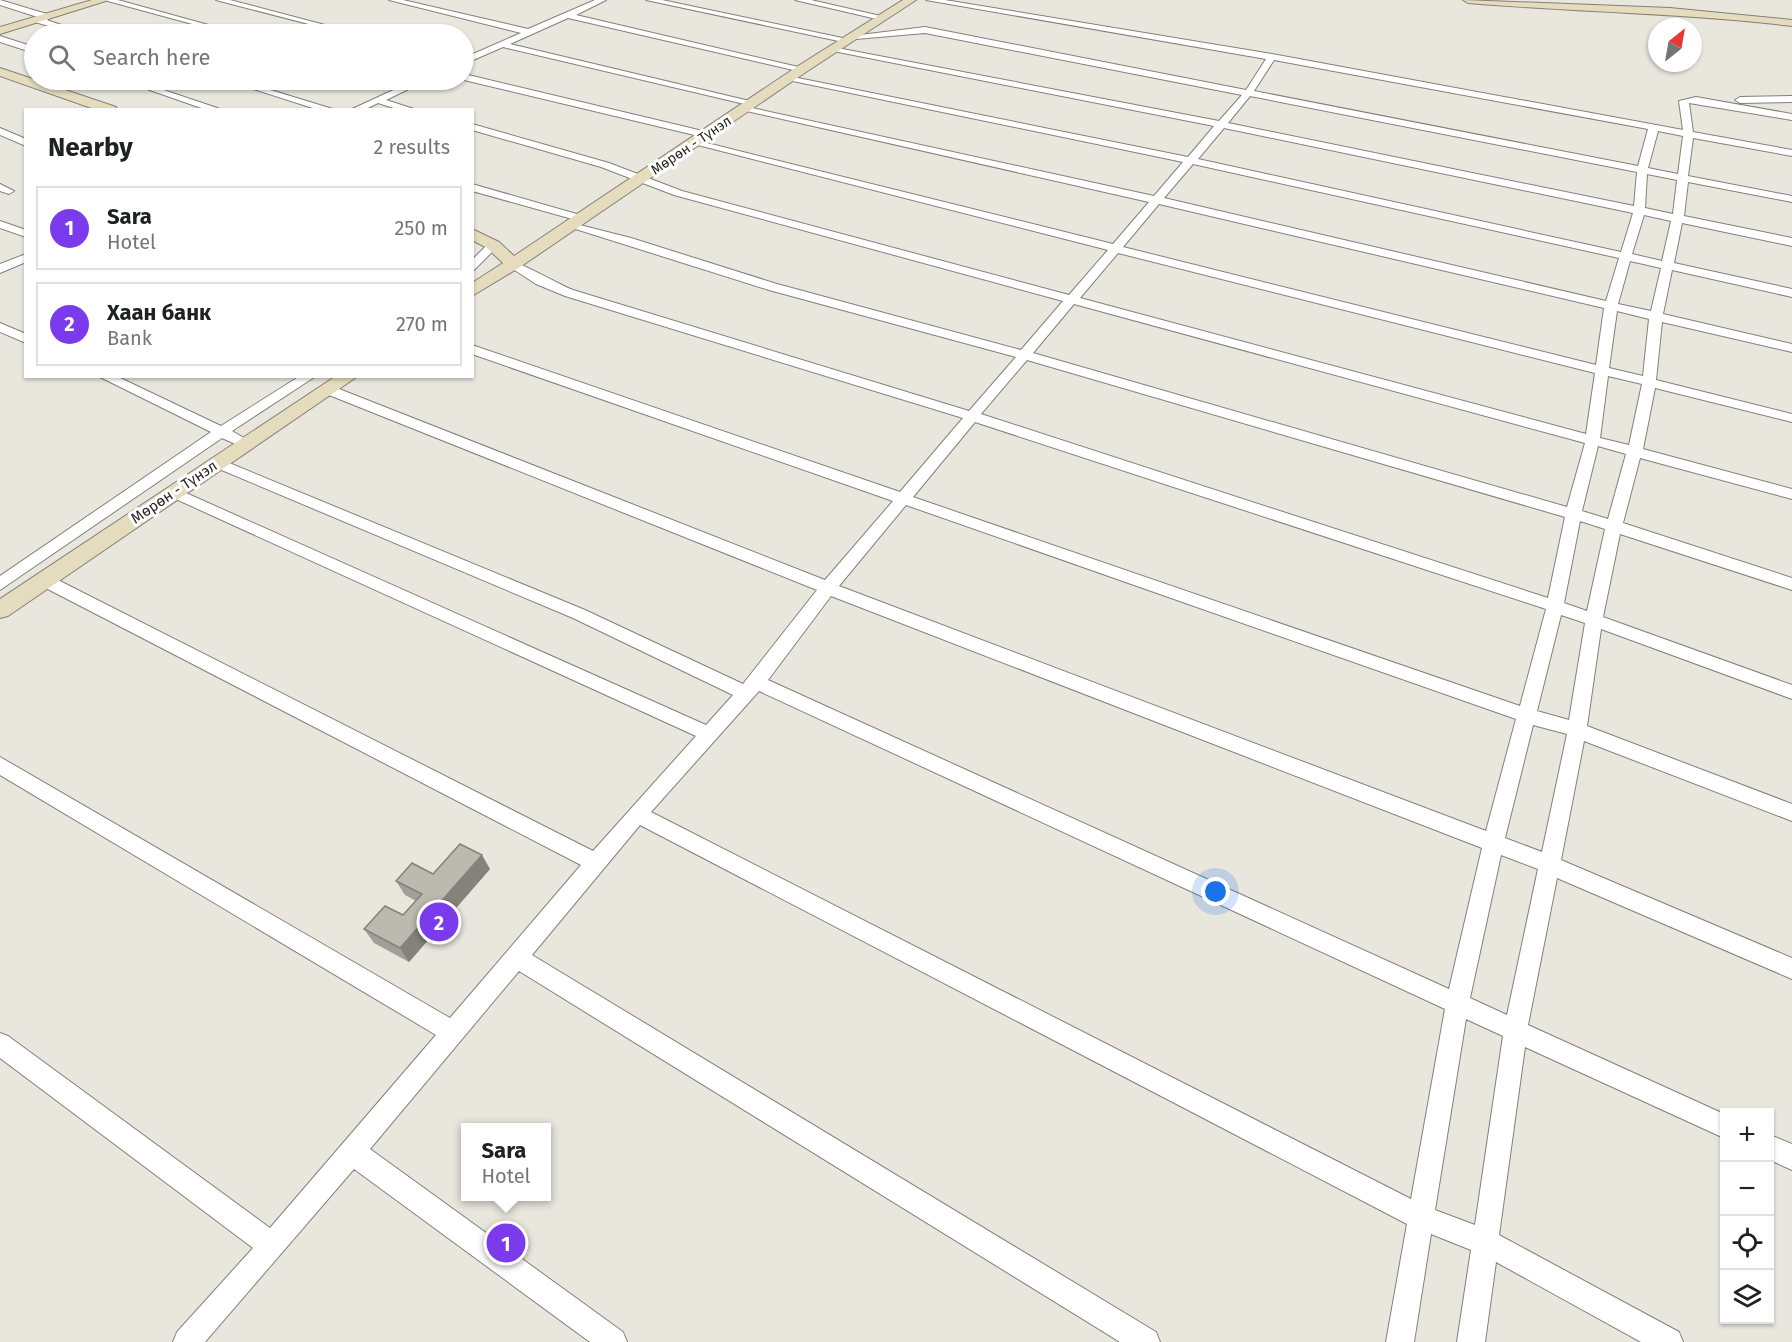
<!DOCTYPE html>
<html lang="en">
<head>
<meta charset="utf-8">
<style>
  body { margin:0; font-family:"Fira Sans",sans-serif; background:#f2f2f2; color:#202124 }
  .controls { position:absolute; right:18px; bottom:18px; display:grid; overflow:hidden; border-radius:0px; box-shadow:0 2px 4px #0004 }
  .controls button { width:54px; height:54px; display:grid; place-items:center; padding:0; border:0; border-bottom:2px solid #e0e0e0; background:#fff; color:#202124; font:30px sans-serif }
  .compass { position:absolute; left:1648px; top:18px; width:54px; height:54px; border-radius:50%; background:#fff; box-shadow:0 2px 4px #0004; rotate:31deg }
  .you { position:absolute; left:1216px; top:892px; width:21px; height:21px; margin:-15px; border:4px solid #fff; border-radius:50%; background:#1a73e8; box-shadow:0 0 0 9px #1a73e833 }
  .badge { display:grid; place-items:center; width:39px; height:39px; border-radius:50%; background:#7c3aed; color:#fff; font-size:20px; font-weight:700 }
  .pin { position:absolute; translate:-50% -50%; border:3px solid #fff; box-shadow:0 2px 6px #0006 }
  .popup { position:absolute; left:461px; top:1123px; width:90px; height:78px; box-sizing:border-box; display:grid; place-content:center; border-radius:0px; background:#fff; filter:drop-shadow(0 2px 4px #0005); font-size:20px; white-space:nowrap; color:#757577 }
  .popup b { font-size:22px; color:#202124 }
  .popup::after { content:''; position:absolute; left:50%; top:100%; margin-left:-12px; border:12px solid transparent; border-top-color:#fff }
  .list { margin:0; padding:0; list-style:none }
  h2 { display:flex; justify-content:space-between; align-items:center; height:78px; margin:0; padding:0 24px; font-size:26px }
  h2 small { font-size:20px; font-weight:400; color:#757577 }
  .list li { display:grid; grid-template-columns:39px 1fr auto; gap:18px; align-items:center; box-sizing:border-box; height:84px; margin:0 12px 12px; padding:0 12px; border:2px solid #e0e0e0; border-radius:0px }
  .list b { display:block; font-size:22px; white-space:nowrap }
  .list p { margin:0; font-size:20px; white-space:nowrap; color:#757577 }
  .list em { font-size:20px; font-style:normal; color:#757577 }
  .icon { flex:none; width:33px; height:33px; fill:none; stroke:currentColor; stroke-width:2; stroke-linecap:round; stroke-linejoin:round }
  .map { position:relative; flex:none; width:1792px; height:1342px; overflow:hidden }
  .search { position:absolute; background:#fff; box-shadow:0 2px 4px #0004; left:24px; top:24px; width:450px; height:66px; display:flex; align-items:center; gap:15px; box-sizing:border-box; padding:0 21px; border-radius:33px; color:#757577; font-size:22px }
  .panel { position:absolute; background:#fff; box-shadow:0 2px 4px #0004; left:24px; top:108px; width:450px; height:270px; border-radius:0px }
  .map>svg:first-child { display:block }
</style>
</head>
<body>
<div class="map">
<svg width="1792" height="1342" viewBox="0 0 1792 1342">
  <rect width="100%" height="100%" fill="#e9e6de"/>
  <g fill="none" stroke-linecap="round" stroke-linejoin="round">
    <g stroke="#838079" stroke-width="2">
      <path id="street" d="M 0,0 L 50,15 L 51,17 L 47,20 L 0,5 Z
        M 104,0 L 118,0 L 241,34 L 229,34 Z
        M 216,0 L 230,0 L 359,34 L 347,34 Z
        M 389,0 L 403,0 L 528,29 L 595,0 L 606,0 L 576,15 L 807,69 L 802,72 L 568,18 L 510,44 L 758,103 L 753,106 L 503,47 L 464,64 L 464,58 L 521,33 Z
        M 646,0 L 662,0 L 852,40 L 848,43 Z
        M 795,0 L 811,0 L 885,17 L 881,20 Z
        M 926,0 L 945,0 L 1272,54 L 1683,130 L 1679,101 L 1696,97 L 1792,114 L 1792,120 L 1689,103 L 1693,132 L 1792,150 L 1792,156 L 1693,138 L 1688,176 L 1792,196 L 1792,202 L 1688,182 L 1684,216 L 1792,238 L 1792,246 L 1682,223 L 1674,263 L 1792,289 L 1792,297 L 1672,270 L 1663,314 L 1792,344 L 1792,352 L 1662,322 L 1656,380 L 1792,414 L 1792,422 L 1655,388 L 1643,449 L 1792,489 L 1792,499 L 1640,458 L 1623,523 L 1792,578 L 1792,590 L 1620,534 L 1603,617 L 1792,685 L 1792,699 L 1601,629 L 1587,726 L 1792,804 L 1792,821 L 1584,741 L 1561,860 L 1792,958 L 1792,979 L 1557,878 L 1528,1025 L 1724,1114 L 1724,1138 L 1525,1047 L 1499,1235 L 1679,1332 L 1683,1342 L 1641,1342 L 1496,1262 L 1485,1342 L 1457,1342 L 1471,1250 L 1431,1234 L 1414,1342 L 1386,1342 L 1407,1224 L 640,825 L 532,955 L 1156,1332 L 1160,1342 L 1120,1342 L 519,971 L 370,1149 L 623,1332 L 627,1342 L 590,1342 L 354,1169 L 205,1342 L 173,1342 L 177,1332 L 253,1248 L 0,1058 L 0,1033 L 8,1036 L 270,1228 L 436,1035 L 0,775 L 0,757 L 450,1018 L 581,865 L 38,584 L 36,580 L 38,576 L 50,576 L 593,851 L 696,736 L 167,495 L 164,492 L 167,489 L 177,489 L 706,725 L 733,695 L 573,618 L 212,466 L 210,463 L 212,460 L 222,460 L 585,610 L 743,684 L 817,590 L 324,393 L 324,387 L 334,387 L 825,580 L 893,501 L 472,354 L 472,345 L 900,492 L 963,418 L 565,296 L 536,284 L 510,267 L 510,261 C 516,260 562,286 573,290 L 969,411 L 1016,357 L 769,290 L 566,226 L 572,223 L 631,238 L 777,284 L 1021,350 L 1063,301 L 674,195 L 601,167 L 472,130 L 472,124 L 609,163 L 682,191 L 1069,295 L 1108,250 L 690,143 L 695,140 L 1113,244 L 1149,202 L 738,109 L 743,106 L 1154,196 L 1183,162 L 783,79 L 788,76 L 1188,157 L 1214,126 L 828,50 L 832,47 L 1219,121 L 1242,95 L 925,33 L 856,39 L 852,36 L 925,27 L 1246,90 L 1266,59 ZM 1274,60 L 1648,129 L 1638,166 L 1254,91 ZM 1250,96 L 1637,172 L 1634,206 L 1228,123 ZM 1224,128 L 1633,213 L 1621,252 L 1198,159 ZM 1658,131 L 1683,136 L 1678,174 L 1648,168 ZM 1193,164 L 1619,258 L 1606,301 L 1164,198 ZM 1647,174 L 1677,180 L 1673,214 L 1645,208 ZM 1159,204 L 1604,308 L 1596,365 L 1123,247 ZM 1644,215 L 1671,221 L 1662,261 L 1632,254 ZM 1118,253 L 1595,373 L 1586,434 L 1080,298 ZM 1630,261 L 1661,268 L 1651,311 L 1618,304 ZM 1074,304 L 1585,443 L 1567,507 L 1033,353 ZM 1617,311 L 1649,319 L 1643,376 L 1609,368 ZM 1027,360 L 1565,517 L 1548,598 L 981,414 ZM 1608,376 L 1642,384 L 1629,445 L 1600,438 ZM 975,422 L 1546,609 L 1520,706 L 913,497 ZM 1598,446 L 1626,454 L 1608,519 L 1582,511 ZM 906,505 L 1516,719 L 1486,831 L 839,586 ZM 1580,521 L 1605,529 L 1587,611 L 1564,603 ZM 831,596 L 1482,848 L 1449,989 L 768,680 ZM 1561,615 L 1585,623 L 1569,720 L 1537,711 ZM 759,691 L 1445,1009 L 1411,1199 L 651,812 ZM 1533,725 L 1567,734 L 1542,852 L 1505,838 ZM 1501,855 L 1538,869 L 1507,1015 L 1470,998 ZM 1466,1019 L 1503,1036 L 1475,1225 L 1435,1210 Z
        M 35,18 L 41,18 L 87,34 L 76,34 L 35,22 Z
        M 0,36 L 34,47 L 34,53 L 0,42 Z
        M 464,74 L 707,132 L 712,135 L 707,138 L 464,80 Z
        M 121,80 L 134,80 L 223,110 L 207,110 Z
        M 225,80 L 238,80 L 336,110 L 319,110 Z
        M 415,80 L 427,80 L 386,100 L 417,110 L 400,110 L 378,103 L 364,110 L 350,110 Z
        M 1792,96 L 1792,102 L 1740,103 L 1735,100 L 1740,97 Z
        M 0,128 L 26,139 L 26,146 L 0,135 Z
        M 0,184 L 14,191 L 9,194 L 0,191 Z
        M 472,184 L 587,217 L 589,219 L 583,222 L 472,191 Z
        M 0,221 L 26,230 L 26,237 L 0,228 Z
        M 489,243 L 499,245 L 472,272 L 472,260 Z
        M 26,254 L 26,262 L 0,273 L 0,264 Z
        M 0,323 L 26,334 L 26,343 L 0,332 Z
        M 98,376 L 116,376 L 221,426 L 300,376 L 316,376 L 232,431 L 254,444 L 252,447 L 242,447 L 222,438 L 0,590 L 0,576 L 211,432 Z
        M 1770,1135 L 1792,1144 L 1792,1170 L 1770,1160 Z"/>
    </g>
    <g stroke="#838079" stroke-width="2">
      <path id="secondary" d="M 92,0 L 109,0 L 0,34 L 0,27 Z
        M 903,0 L 916,0 L 806,72 L 520,267 L 472,296 L 472,283 L 503,263 L 487,248 L 472,240 L 472,229 L 499,242 L 514,256 L 798,66 Z
        M 1463,0 L 1670,8 L 1792,20 L 1792,26 C 1684,13 1576,12 1468,3 Z
        M 0,68 L 116,107 L 117,110 L 97,110 L 0,76 Z
        M 336,376 L 358,376 L 8,616 L 0,618 L 0,599 Z"/>
    </g>
    <use href="#street" fill="#fff" fill-rule="evenodd"/>
    <use href="#secondary" fill="#e5dcbd" fill-rule="evenodd"/>
  </g>
  <path fill="#a19f97" d="M 490,869 L 409,962 L 374,943 L 364,929 L 403,915 L 416,901 L 405,895 L 396,881 L 433,874 Z"/>
  <path fill="#83827b" d="M 482,855 L 490,869 L 409,962 L 400,948 Z"/>
  <path fill="#bbb9b0" stroke="#83827b" stroke-width="1.5" d="M 460,844 L 482,855 L 400,948 L 364,929 L 385,906 L 403,915 L 422,894 L 396,881 L 412,863 L 433,874 Z"/>
  <g text-anchor="middle" stroke-width="6" stroke-linejoin="round" paint-order="stroke">
    <g font-size="14" fill="#282724" stroke="#fff">
      <text transform="translate(691 145) rotate(-34)" y="5">Мөрөн - Түнэл</text>
    </g>
    <g font-size="15" fill="#282724" stroke="#fff">
      <text transform="translate(174 492) rotate(-34)" y="5">Мөрөн - Түнэл</text>
    </g>
  </g>
</svg>
<div class="controls">
<button>+</button>
<button>−</button>
<button><svg class="icon" aria-label="locate" viewBox="0 0 24 24"><circle cx="12" cy="12" r="6"/><path d="M12 2v4M12 18v4M2 12h4M18 12h4"/></svg></button>
<button><svg class="icon" aria-label="layers" viewBox="0 0 24 24"><path d="M12 4l9 5-9 5-9-5zM3 14l9 5 9-5"/></svg></button>
</div>
<svg class="compass" viewBox="-18 -18 36 36"><path d="M0-13l5 13h-10z" fill="#e53935"/><path d="M0 13l5-13h-10z" fill="#757577"/></svg>
<div class="you"></div>
<div class="pin badge" style="left:506px;top:1243px">1</div>
<div class="popup"><b>Sara</b>Hotel</div>
<div class="pin badge" style="left:439px;top:922px">2</div>
<div class="search"><svg class="icon" aria-label="search" viewBox="0 0 24 24"><circle cx="10" cy="10" r="6"/><path d="M15 15l6 6"/></svg>Search here</div>
<section class="panel">
<h2>Nearby<small>2 results</small></h2>
<ul class="list">
<li><span class="badge">1</span><div><b>Sara</b><p>Hotel</p></div><em>250 m</em></li>
<li><span class="badge">2</span><div><b>Хаан банк</b><p>Bank</p></div><em>270 m</em></li>
</ul>
</section>
</div>
</body>
</html>
